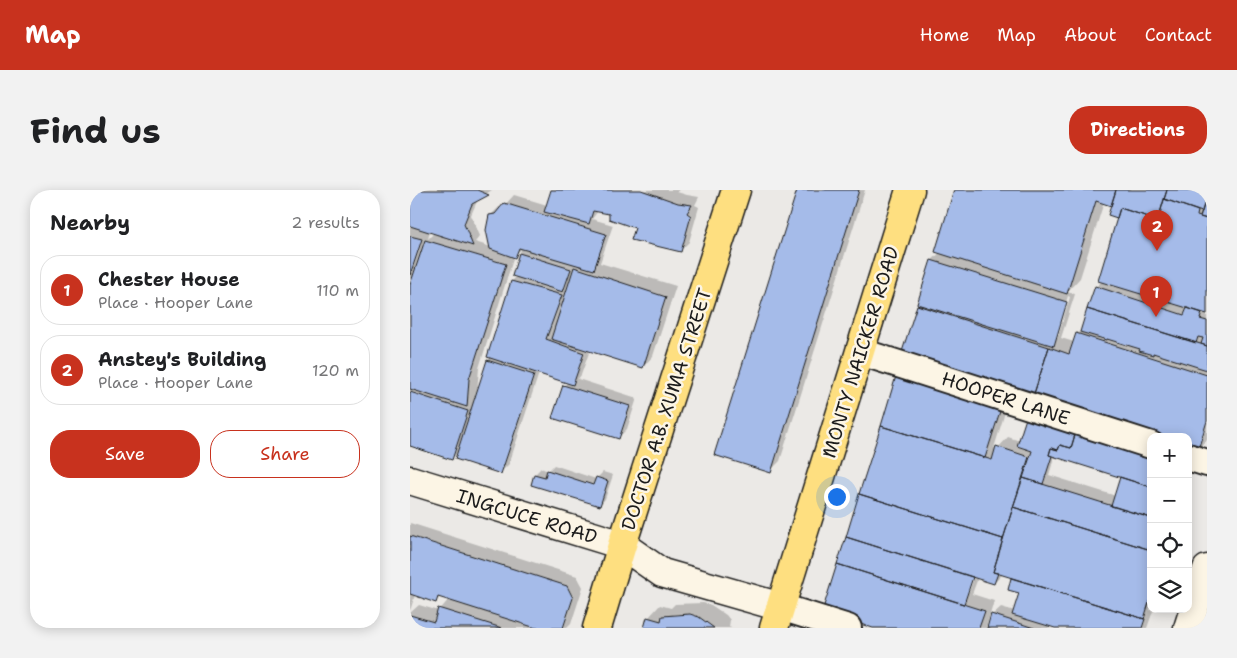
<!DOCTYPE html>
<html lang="en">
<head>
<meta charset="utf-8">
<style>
  body { margin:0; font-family:"Shantell Sans",sans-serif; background:#f2f2f2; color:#202124 }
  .controls { position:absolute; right:15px; bottom:15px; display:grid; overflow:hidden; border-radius:10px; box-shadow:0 2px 12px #0003 }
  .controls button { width:45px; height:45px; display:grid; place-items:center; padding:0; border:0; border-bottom:1px solid #e0e0e0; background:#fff; color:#202124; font:25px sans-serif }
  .you { position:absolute; left:426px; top:306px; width:18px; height:18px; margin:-12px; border:4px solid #fff; border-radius:50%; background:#1a73e8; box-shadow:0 0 0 8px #1a73e833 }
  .badge { display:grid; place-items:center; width:32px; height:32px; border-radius:50%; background:#c8321e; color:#fff; font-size:16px; font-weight:700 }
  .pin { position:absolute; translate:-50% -41px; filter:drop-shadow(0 1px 2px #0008) }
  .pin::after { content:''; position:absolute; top:26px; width:18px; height:15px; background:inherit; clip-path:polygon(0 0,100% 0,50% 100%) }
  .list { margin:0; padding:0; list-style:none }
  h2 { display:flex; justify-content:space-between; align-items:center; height:65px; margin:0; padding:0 20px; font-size:21px }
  h2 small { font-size:16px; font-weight:400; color:#757577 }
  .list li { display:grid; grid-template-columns:32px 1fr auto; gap:15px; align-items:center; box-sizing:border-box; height:70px; margin:0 10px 10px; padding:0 10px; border:1px solid #e0e0e0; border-radius:20px }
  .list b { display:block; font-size:19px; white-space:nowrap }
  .list p { margin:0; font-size:16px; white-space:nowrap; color:#757577 }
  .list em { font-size:16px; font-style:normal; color:#757577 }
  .actions { display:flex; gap:10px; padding:15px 20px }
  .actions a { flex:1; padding:11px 0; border:1px solid #c8321e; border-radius:20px; text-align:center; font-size:18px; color:#c8321e }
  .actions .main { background:#c8321e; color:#fff }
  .icon { flex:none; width:28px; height:28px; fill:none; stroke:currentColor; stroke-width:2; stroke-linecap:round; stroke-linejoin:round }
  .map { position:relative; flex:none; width:797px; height:438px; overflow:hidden; border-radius:20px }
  header { display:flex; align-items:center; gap:30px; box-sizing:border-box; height:70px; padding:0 25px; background:#c8321e; color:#fff }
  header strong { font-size:24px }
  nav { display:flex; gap:28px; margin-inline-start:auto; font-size:18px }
  .intro { display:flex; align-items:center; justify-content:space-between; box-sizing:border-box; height:120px; padding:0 30px }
  h1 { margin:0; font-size:35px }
  .button { padding:12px 22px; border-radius:20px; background:#c8321e; color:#fff; font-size:18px; font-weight:700 }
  main { display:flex; gap:30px; padding:0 30px }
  aside { flex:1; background:#fff; border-radius:20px; box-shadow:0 2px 12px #0003 }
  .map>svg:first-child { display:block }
</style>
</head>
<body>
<header>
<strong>Map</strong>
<nav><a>Home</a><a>Map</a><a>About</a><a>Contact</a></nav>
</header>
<div class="intro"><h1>Find us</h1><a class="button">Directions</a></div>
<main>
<aside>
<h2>Nearby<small>2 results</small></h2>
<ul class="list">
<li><span class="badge">1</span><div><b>Chester House</b><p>Place · Hooper Lane</p></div><em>110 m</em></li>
<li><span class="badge">2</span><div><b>Anstey's Building</b><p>Place · Hooper Lane</p></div><em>120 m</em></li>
</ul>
<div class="actions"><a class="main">Save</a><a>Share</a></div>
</aside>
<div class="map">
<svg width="797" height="438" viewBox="0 0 797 438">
  <rect width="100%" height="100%" fill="#ebe9e6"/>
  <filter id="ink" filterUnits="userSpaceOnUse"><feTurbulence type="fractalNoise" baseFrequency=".02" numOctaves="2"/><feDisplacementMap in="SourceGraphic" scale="10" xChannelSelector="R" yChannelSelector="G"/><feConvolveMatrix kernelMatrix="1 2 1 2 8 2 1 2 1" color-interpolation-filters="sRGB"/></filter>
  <g filter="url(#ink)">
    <path fill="#0003" fill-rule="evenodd" d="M 0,0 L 82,0 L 68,9 L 61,25 L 70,46 L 65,52 L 81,57 L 80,26 L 89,17 L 93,17 L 104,5 L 137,15 L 143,0 L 270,0 L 267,2 L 277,5 L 289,7 L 285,15 L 289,17 L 279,52 L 270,61 L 201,23 L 188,21 L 182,29 L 203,35 L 190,73 L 266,96 L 243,166 L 233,177 L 180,160 L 171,185 L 168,189 L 227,208 L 217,239 L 209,247 L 154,196 L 158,192 L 129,183 L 99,274 L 91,282 L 49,261 L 41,269 L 0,255 ZM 20,41 L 24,43 L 18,49 ZM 111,59 L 103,85 L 107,86 L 102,91 L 78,166 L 82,167 L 78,170 L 67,203 L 69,178 L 104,66 Z
      M 388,0 L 455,0 L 370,271 L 360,281 Z
      M 546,0 L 797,0 L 797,250 L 786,262 L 778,247 L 508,116 L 522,70 L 531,62 ZM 694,12 L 702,15 L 710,24 L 692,91 L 686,97 L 672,139 L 667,144 L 664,152 L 651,148 L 665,104 L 657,102 L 670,88 ZM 658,106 L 660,107 L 648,147 L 645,147 Z
      M 600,206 L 584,258 L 587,259 L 598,247 L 610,251 L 741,250 L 740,420 L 743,421 L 737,438 L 646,438 L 639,435 L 638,438 L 578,438 L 582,425 L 591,417 L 605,421 L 610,402 L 602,389 L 604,387 L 593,384 L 584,393 L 568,388 L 562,404 L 584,411 L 576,438 L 467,438 L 414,421 L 472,236 ZM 645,265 L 712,286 L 706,306 L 639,285 ZM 564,381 L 566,382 L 559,402 L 557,402 Z
      M 144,275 L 186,289 L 193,282 L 203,285 L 195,309 L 190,315 L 125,284 L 131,278 L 138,281 Z
      M 778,280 L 782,281 L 778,292 Z
      M 0,333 L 167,386 L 173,397 L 161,434 L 157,438 L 0,438 L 0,423 L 9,415 L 29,421 L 39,409 L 31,406 L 26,411 L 5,405 L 0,421 Z
      M 293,413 L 301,415 L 316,425 L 320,430 L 319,437 L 322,438 L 235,438 L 238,428 L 250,415 L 261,418 L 265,414 Z"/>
    <path fill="#a5bbe9" stroke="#1c1c1c" d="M 0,0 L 67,0 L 79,5 L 62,14 L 54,34 L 63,56 L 0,36 Z
      M 141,0 L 231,0 L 268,13 L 282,15 L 277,23 L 281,26 L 271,62 L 221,50 L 225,38 L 199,29 L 199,24 L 183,21 L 179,34 L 134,22 Z
      M 387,0 L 449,0 L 361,283 L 304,265 Z
      M 544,0 L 706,0 L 701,16 L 686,11 L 657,104 L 525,62 Z
      M 706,0 L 757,0 L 748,30 L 710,18 L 707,28 L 698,25 Z
      M 757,0 L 797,0 L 797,5 L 792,22 L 754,9 Z
      M 797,5 L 797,29 L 790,27 Z
      M 754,9 L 788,21 L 787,26 L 797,29 L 797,124 L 688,91 L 710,18 L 748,30 Z
      M 94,13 L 196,44 L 184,80 L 109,58 L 105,68 L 80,59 L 76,40 L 79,25 L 85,24 Z
      M 0,46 L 12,49 L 0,85 Z
      M 15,50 L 96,74 L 59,189 L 57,217 L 0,199 L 0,95 Z
      M 109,63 L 161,79 L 153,102 L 102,86 Z
      M 521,70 L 657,112 L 644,156 L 507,114 Z
      M 164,77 L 256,107 L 233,178 L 141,149 Z
      M 101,91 L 152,105 L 136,149 L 174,163 L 163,195 L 77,167 Z
      M 685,96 L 774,125 L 777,118 L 792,123 L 790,129 L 797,131 L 797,156 L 791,154 L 793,148 L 788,147 L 786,153 L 677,119 Z
      M 507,115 L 639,157 L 622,210 L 490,168 Z
      M 677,119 L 797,156 L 797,180 L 743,163 L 743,165 L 729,161 L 730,159 L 697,149 L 697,150 L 670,142 Z
      M 666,143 L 797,185 L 797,231 L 787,263 L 778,260 L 778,247 L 741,247 L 622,210 L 639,157 L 659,164 Z
      M 77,170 L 124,185 L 91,284 L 45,269 Z
      M 486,186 L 592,215 L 575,268 L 471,236 Z
      M 153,195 L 220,216 L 209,249 L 142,228 Z
      M 0,202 L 58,221 L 42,270 L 0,256 Z
      M 618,222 L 667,238 L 661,258 L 650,255 L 648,260 L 641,258 L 639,265 L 642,266 L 633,294 L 613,288 L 622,261 L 607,256 Z
      M 471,236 L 582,270 L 586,256 L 619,267 L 593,349 L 449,304 Z
      M 667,238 L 741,261 L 741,297 L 639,265 L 641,258 L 648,260 L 650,255 L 661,258 Z
      M 137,280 L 183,295 L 186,287 L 198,291 L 190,316 L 121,295 L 124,284 L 135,287 Z
      M 710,287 L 741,297 L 741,328 L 701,316 Z
      M 613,288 L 741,328 L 741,360 L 603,317 Z
      M 449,304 L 593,349 L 583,382 L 588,383 L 584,394 L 436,347 Z
      M 603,317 L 741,360 L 741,406 L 734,429 L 583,382 Z
      M 0,346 L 157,396 L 163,408 L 153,438 L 126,438 L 28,407 L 26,413 L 0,404 Z
      M 436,347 L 563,387 L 554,414 L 427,374 Z
      M 427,374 L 575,421 L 569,438 L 463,438 L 412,422 Z
      M 601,388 L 735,429 L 732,438 L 645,438 L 602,425 L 609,403 L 598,400 Z
      M 28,418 L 92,438 L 0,438 L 0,425 L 24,432 Z
      M 280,424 L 289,427 L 304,438 L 234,438 L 237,427 L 251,431 L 252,426 Z
      M 581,424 L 624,438 L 577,438 Z"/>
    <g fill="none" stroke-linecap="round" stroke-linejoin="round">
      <g stroke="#1c1c1c" stroke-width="30">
        <path id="street" d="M 451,162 L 741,255
          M 778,267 L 797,273
          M 371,417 L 438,438"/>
      </g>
      <g stroke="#1c1c1c" stroke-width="31">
        <path id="secondary" d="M 0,290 L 212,355 L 252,383 L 371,417
          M 778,438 L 797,379"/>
      </g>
      <g stroke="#1c1c1c" stroke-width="31">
        <path id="primary" d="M 187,438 L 212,355 L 326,0
          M 364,438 L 500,0"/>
      </g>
      <use href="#street" stroke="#fcf5e5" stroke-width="26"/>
      <use href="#secondary" stroke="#fcf5e5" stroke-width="28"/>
      <use href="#primary" stroke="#fedf80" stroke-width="28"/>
    </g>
  </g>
  <g text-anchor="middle" stroke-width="5" stroke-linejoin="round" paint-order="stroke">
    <g font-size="19" fill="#1c1c1c" stroke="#fcf5e5">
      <text transform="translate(450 162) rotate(-73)" y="7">MONTY NAICKER ROAD</text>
      <text transform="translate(596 208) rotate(18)" y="7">HOOPER LANE</text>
      <text transform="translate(256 219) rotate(-72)" y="7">DOCTOR A.B. XUMA STREET</text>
      <text transform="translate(117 326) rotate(17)" y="7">INGCUCE ROAD</text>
    </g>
  </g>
</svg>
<div class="controls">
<button>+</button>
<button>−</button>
<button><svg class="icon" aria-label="locate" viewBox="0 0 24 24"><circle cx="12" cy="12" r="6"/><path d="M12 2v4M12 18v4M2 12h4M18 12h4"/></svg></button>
<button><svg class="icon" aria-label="layers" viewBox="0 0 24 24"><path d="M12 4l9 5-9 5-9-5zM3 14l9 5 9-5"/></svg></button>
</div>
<div class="you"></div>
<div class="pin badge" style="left:746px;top:127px">1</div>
<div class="pin badge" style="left:747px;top:61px">2</div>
</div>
</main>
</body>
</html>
